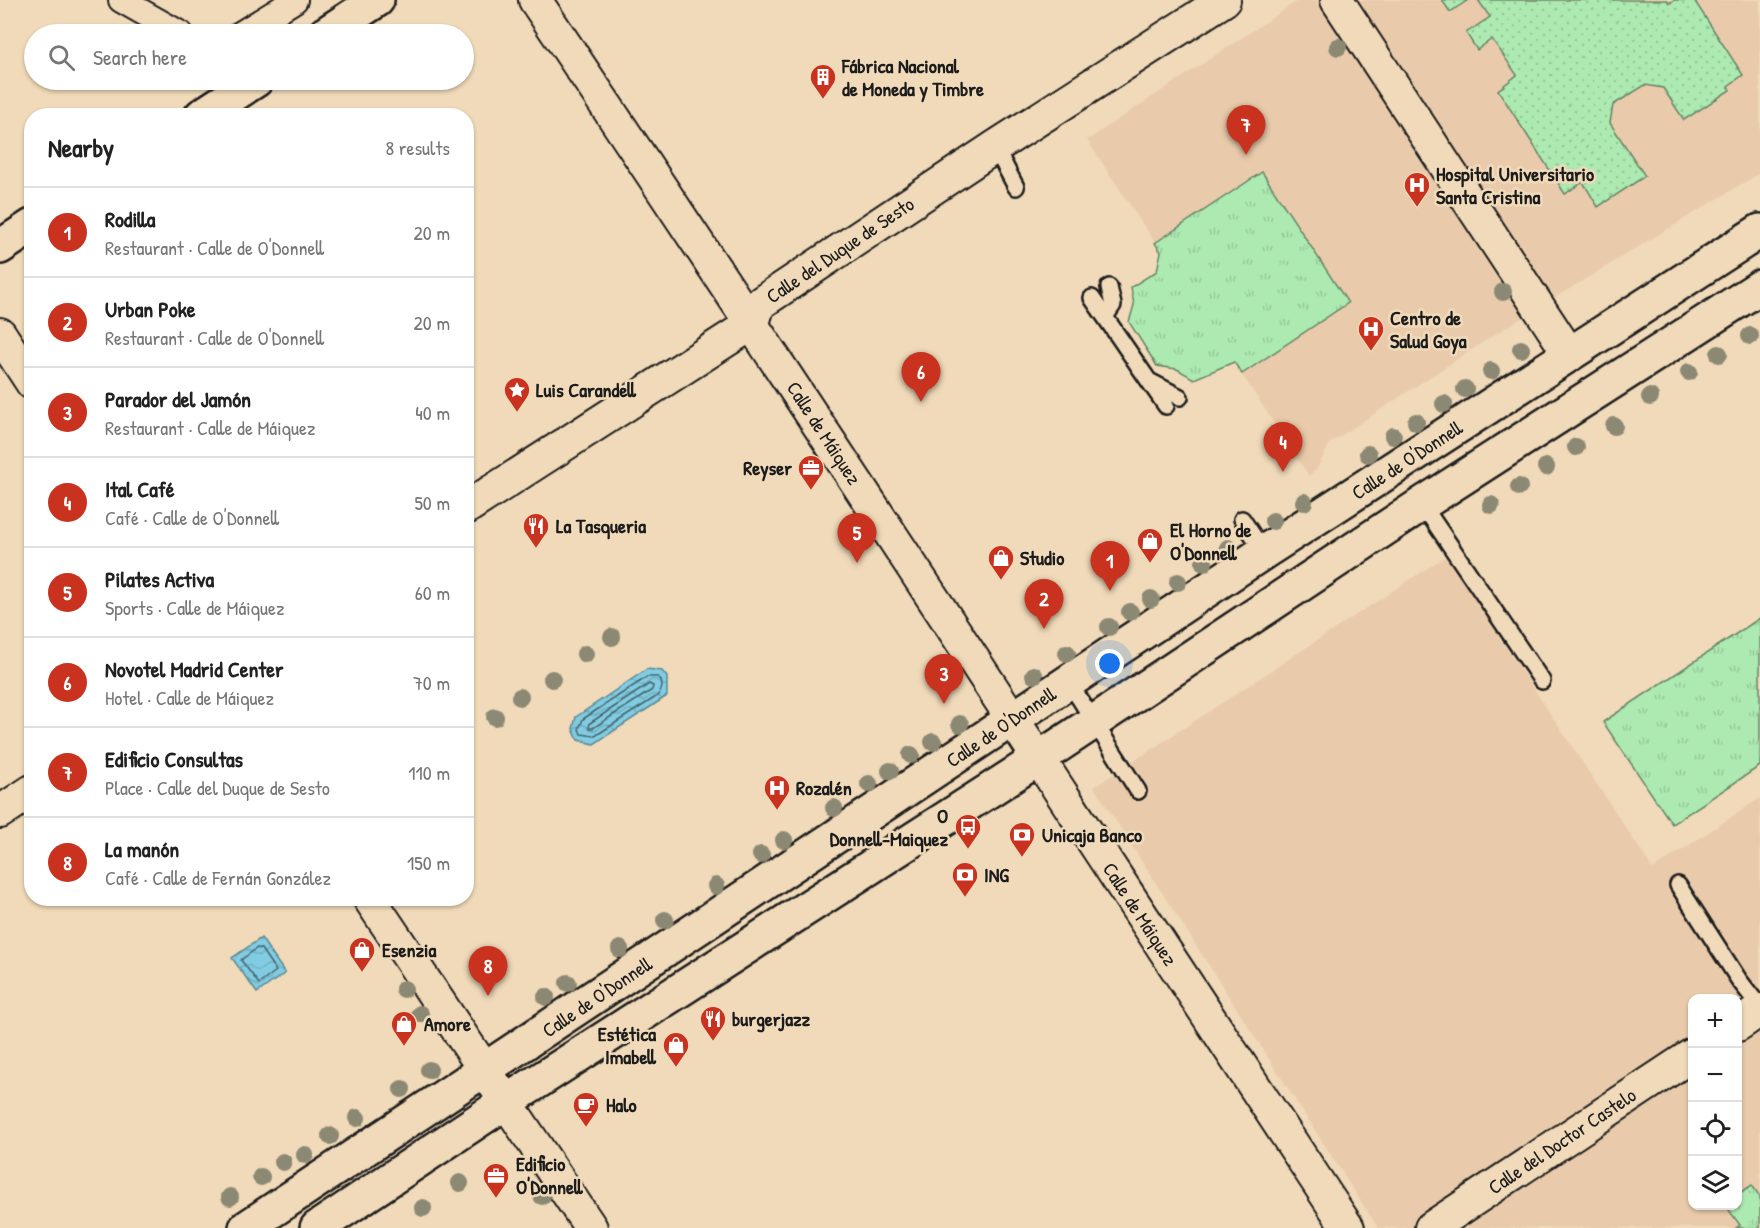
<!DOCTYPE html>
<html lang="en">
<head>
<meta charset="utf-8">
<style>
  body { margin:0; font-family:"Patrick Hand",sans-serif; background:#f2f2f2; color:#222 }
  .controls { position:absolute; right:18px; bottom:18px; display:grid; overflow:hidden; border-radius:12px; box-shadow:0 2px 4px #0004 }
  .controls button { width:54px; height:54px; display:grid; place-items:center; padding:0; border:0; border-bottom:2px solid #e0e0e0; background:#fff; color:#222; font:30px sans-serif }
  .you { position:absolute; left:1110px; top:664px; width:21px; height:21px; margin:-15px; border:4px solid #fff; border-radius:50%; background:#1a73e8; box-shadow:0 0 0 9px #1a73e833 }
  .badge { display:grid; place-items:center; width:39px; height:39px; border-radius:50%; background:#c8321e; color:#fff; font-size:20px; font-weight:700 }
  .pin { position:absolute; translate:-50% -50px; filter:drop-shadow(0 2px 3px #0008) }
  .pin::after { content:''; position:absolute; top:32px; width:21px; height:18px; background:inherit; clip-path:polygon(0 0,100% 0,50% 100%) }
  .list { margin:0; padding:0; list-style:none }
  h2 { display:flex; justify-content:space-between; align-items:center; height:78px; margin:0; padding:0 24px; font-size:26px }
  h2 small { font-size:20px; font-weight:400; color:#767676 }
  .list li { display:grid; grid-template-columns:39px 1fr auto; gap:18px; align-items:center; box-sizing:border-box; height:90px; padding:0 24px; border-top:2px solid #e0e0e0 }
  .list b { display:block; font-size:22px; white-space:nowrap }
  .list p { margin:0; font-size:20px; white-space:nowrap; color:#767676 }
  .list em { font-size:20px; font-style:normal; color:#767676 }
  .icon { flex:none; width:33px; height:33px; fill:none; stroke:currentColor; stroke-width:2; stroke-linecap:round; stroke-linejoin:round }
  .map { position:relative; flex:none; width:1760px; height:1228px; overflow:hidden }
  .search { position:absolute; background:#fff; box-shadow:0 2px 4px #0004; left:24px; top:24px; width:450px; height:66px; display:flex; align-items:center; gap:15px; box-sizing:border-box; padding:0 21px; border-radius:33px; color:#767676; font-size:22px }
  .panel { position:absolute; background:#fff; box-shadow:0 2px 4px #0004; left:24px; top:108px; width:450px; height:798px; border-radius:24px }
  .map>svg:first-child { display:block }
</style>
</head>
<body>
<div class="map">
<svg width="1760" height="1228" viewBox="0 0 1760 1228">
  <defs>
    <pattern id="grass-tufts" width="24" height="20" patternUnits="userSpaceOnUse" patternTransform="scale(1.5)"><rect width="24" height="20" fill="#adeab1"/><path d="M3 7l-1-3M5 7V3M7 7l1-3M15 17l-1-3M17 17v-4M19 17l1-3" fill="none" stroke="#94c898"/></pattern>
    <pattern id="garden-dots" width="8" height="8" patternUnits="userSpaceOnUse" patternTransform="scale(1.5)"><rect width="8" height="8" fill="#adeab1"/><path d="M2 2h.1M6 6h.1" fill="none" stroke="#94c898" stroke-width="1.8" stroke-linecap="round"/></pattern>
    <pattern id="water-waves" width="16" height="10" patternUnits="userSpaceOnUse" patternTransform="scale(1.5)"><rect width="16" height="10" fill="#81cce2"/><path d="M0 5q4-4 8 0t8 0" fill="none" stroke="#6fafc1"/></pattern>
  </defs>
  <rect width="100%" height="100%" fill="#f0dab9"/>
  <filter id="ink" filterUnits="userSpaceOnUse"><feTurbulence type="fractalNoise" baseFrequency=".0167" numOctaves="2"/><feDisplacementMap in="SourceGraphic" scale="12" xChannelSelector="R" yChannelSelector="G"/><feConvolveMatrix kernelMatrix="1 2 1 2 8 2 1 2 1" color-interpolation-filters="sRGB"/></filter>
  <g filter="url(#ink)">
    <path fill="#e9cbab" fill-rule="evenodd" d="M 1299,0 L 1760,0 L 1760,173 L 1500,331 L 1330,443 L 1317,469 L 1309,476 L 1087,140 Z
      M 1446,556 L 1653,869 L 1760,798 L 1760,1228 L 1378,1228 L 1094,787 ZM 1692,998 L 1738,998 L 1738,1206 L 1692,1206 Z"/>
    <path fill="url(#grass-tufts)" stroke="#648366" stroke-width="1.5" d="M 1262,172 L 1348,303 L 1242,374 L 1234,362 L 1194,379 L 1177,369 L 1157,366 L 1129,322 L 1134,305 L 1131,287 L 1157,271 L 1161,252 L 1155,243 Z
      M 1760,618 L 1760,766 L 1672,824 L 1603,722 Z
      M 1752,1185 L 1760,1197 L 1760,1228 L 1736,1228 L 1740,1225 L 1726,1206 L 1738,1206 L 1738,1194 Z"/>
    <path fill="url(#garden-dots)" stroke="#648366" stroke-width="1.5" d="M 1442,0 L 1468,0 L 1450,12 Z
      M 1478,0 L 1667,0 L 1669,3 L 1674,0 L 1694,0 L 1743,75 L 1728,86 L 1730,90 L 1684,120 L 1663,88 L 1645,85 L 1613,105 L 1610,123 L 1645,176 L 1598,207 L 1583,182 L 1565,194 L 1498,90 L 1517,75 L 1492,39 L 1477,50 L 1466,33 L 1490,17 Z"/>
    <path fill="url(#water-waves)" stroke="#598693" stroke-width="1.5" d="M 647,669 L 662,671 L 667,677 L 667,696 L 594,744 L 578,740 L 573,729 L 576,717 Z
      M 261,938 L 285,973 L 257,993 L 232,958 Z"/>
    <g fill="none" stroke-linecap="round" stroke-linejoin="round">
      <path stroke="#44626b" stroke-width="1.5" d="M 647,677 L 658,677 L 661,680 L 662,687 L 659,695 L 595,736 L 581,734 L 579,729 L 583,719 Z
        M 649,684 L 653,686 L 652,690 L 593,728 L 589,728 L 590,723 Z
        M 257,948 L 261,949 L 276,971 L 259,984 L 241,960 Z"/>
      <g stroke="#1c1c1c" stroke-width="20">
        <path id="service" d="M 995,147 L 1016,187
          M 1092,298 L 1166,406
          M 1105,317 L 1113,305 L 1109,287
          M 1151,382 L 1180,397
          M 1422,504 L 1542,681
          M 1242,519 L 1264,552
          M 1069,682 L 1138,791
          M 1678,885 L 1739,980 L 1760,1007"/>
      </g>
      <g stroke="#1c1c1c" stroke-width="28">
        <path id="pedestrian" d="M 121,0 L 181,34
          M 240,34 L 295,0"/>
      </g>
      <g stroke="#1c1c1c" stroke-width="36">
        <path id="minor" d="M 535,0 C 810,407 1077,819 1348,1228
          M 1337,0 L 1570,355
          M 0,334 L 32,383
          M 466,508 L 753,323 L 759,304 L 995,147 L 1224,0
          M 0,812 L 32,791
          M 369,898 L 591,1228
          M 1738,1025 L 1760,1010
          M 1431,1228 L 1692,1055"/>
      </g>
      <g stroke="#1c1c1c" stroke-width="38">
        <path id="tertiary" d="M 325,34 L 377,0
          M 201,116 L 256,80
          M 0,247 L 32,226"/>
      </g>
      <g stroke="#1c1c1c" stroke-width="38">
        <path id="primary" d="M 246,1228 L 1264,552 L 1760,231
          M 317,1228 L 506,1102 L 1038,759 L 1422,504 L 1760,287"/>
      </g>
      <use href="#service" stroke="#f0dab9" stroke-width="15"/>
      <use href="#pedestrian" stroke="#f0dab9" stroke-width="24"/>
      <use href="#minor" stroke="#f0dab9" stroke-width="32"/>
      <use href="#tertiary" stroke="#f0dab9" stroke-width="33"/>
      <use href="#primary" stroke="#f0dab9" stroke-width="33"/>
    </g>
    <g fill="#8b8873">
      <circle cx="1338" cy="47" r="9"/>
      <circle cx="1503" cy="292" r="9"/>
      <circle cx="1750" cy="336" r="9"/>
      <circle cx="1521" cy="349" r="9"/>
      <circle cx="1719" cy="354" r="9"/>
      <circle cx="1491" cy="371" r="9"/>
      <circle cx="1689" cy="372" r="9"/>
      <circle cx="1465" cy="389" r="9"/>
      <circle cx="1650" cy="397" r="9"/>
      <circle cx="1444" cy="404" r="9"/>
      <circle cx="1416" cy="422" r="9"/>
      <circle cx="1614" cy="426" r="9"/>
      <circle cx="1393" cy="436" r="9"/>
      <circle cx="1576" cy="447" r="9"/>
      <circle cx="1368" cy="454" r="9"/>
      <circle cx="1546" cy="467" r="9"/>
      <circle cx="1519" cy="487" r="9"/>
      <circle cx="1304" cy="502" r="9"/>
      <circle cx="1491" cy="505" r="9"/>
      <circle cx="1273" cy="521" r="9"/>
      <circle cx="1228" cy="548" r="9"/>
      <circle cx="1204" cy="563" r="9"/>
      <circle cx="1178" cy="582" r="9"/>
      <circle cx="1151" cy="599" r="9"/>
      <circle cx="1130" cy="612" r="9"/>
      <circle cx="1109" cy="627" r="9"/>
      <circle cx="612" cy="637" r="9"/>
      <circle cx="1067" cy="653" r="9"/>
      <circle cx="585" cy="654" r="9"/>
      <circle cx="1034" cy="675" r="9"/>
      <circle cx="552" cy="679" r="9"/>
      <circle cx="520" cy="697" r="9"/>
      <circle cx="495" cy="717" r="9"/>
      <circle cx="960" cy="724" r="9"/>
      <circle cx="933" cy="742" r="9"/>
      <circle cx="911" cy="755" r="9"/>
      <circle cx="890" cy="771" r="9"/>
      <circle cx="869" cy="784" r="9"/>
      <circle cx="834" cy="808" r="9"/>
      <circle cx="784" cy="840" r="9"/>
      <circle cx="761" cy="855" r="9"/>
      <circle cx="716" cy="886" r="9"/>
      <circle cx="665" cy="920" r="9"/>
      <circle cx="620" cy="949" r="9"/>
      <circle cx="568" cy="983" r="9"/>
      <circle cx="404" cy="989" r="9"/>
      <circle cx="546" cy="997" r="9"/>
      <circle cx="420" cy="1014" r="9"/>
      <circle cx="429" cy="1070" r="9"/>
      <circle cx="402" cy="1089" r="9"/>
      <circle cx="357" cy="1118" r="9"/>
      <circle cx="330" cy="1136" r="9"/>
      <circle cx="305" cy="1155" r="9"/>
      <circle cx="283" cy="1162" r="9"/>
      <circle cx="261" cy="1177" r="9"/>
      <circle cx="460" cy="1183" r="9"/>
      <circle cx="542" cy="1196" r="9"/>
      <circle cx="230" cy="1197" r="9"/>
      <circle cx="423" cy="1208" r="9"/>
    </g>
  </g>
  <defs>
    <g id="building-pin" transform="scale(1.35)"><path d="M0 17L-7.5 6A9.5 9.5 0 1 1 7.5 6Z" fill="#c8321e" stroke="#f0dab9"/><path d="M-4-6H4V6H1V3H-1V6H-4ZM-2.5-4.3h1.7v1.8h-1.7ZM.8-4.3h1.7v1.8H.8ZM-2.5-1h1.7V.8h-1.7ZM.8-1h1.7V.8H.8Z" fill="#fff"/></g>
    <g id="hospital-pin" transform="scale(1.35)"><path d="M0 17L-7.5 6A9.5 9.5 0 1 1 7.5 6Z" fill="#c8321e" stroke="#f0dab9"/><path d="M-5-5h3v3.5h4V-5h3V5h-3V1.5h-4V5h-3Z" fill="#fff"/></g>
    <g id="sight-pin" transform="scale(1.35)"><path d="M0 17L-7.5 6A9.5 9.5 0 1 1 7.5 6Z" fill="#c8321e" stroke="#f0dab9"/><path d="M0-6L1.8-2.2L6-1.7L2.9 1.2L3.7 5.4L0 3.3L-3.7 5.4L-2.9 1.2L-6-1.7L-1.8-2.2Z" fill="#fff"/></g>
    <g id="office-pin" transform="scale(1.35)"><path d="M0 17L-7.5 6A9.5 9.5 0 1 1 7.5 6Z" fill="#c8321e" stroke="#f0dab9"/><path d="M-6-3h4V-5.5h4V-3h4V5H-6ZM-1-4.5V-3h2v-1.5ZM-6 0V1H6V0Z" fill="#fff"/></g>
    <g id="restaurant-pin" transform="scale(1.35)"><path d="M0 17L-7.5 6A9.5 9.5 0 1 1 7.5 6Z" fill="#c8321e" stroke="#f0dab9"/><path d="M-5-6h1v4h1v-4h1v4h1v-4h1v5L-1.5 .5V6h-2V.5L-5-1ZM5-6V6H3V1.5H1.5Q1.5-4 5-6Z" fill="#fff"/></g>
    <g id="shop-pin" transform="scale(1.35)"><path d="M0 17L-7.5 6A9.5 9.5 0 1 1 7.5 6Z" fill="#c8321e" stroke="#f0dab9"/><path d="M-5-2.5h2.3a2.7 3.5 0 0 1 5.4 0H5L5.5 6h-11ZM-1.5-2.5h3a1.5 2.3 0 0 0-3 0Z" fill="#fff"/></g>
    <g id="bus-pin" transform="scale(1.35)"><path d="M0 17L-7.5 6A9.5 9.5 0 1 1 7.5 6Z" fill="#c8321e" stroke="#f0dab9"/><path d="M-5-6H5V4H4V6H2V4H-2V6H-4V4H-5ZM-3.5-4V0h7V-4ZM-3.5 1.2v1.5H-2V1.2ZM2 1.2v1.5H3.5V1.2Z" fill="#fff"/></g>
    <g id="bank-pin" transform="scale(1.35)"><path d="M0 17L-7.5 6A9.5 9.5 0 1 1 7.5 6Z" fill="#c8321e" stroke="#f0dab9"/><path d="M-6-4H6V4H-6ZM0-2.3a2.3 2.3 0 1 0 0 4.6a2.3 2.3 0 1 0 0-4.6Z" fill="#fff"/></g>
    <g id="cafe-pin" transform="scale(1.35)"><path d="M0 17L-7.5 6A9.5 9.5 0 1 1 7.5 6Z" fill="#c8321e" stroke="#f0dab9"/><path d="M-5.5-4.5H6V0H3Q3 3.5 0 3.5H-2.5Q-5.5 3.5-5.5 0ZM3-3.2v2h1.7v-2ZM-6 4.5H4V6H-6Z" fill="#fff"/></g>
  </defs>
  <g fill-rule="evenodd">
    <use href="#building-pin" x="823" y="77"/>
    <use href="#hospital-pin" x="1417" y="185"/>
    <use href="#hospital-pin" x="1371" y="329"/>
    <use href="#sight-pin" x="517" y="390"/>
    <use href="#office-pin" x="811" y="468"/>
    <use href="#restaurant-pin" x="536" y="526"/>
    <use href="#shop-pin" x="1150" y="541"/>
    <use href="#shop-pin" x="1001" y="558"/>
    <use href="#hospital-pin" x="777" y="788"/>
    <use href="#bus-pin" x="968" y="827"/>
    <use href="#bank-pin" x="1022" y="835"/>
    <use href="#bank-pin" x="965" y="875"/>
    <use href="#shop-pin" x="362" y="950"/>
    <use href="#restaurant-pin" x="713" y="1019"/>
    <use href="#shop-pin" x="404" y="1024"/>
    <use href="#shop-pin" x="676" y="1045"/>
    <use href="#cafe-pin" x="586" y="1105"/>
    <use href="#office-pin" x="496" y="1176"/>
  </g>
  <g text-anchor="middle" stroke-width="5" stroke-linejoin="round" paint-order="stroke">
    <g font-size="20" font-weight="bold" fill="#1c1c1c" stroke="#f0dab9" text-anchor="start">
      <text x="842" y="73">Fábrica Nacional<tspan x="842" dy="23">de Moneda y Timbre</tspan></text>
      <text x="1436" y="181">Hospital Universitario<tspan x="1436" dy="23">Santa Cristina</tspan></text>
      <text x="1390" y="325">Centro de<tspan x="1390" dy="23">Salud Goya</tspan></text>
      <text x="536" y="397">Luis Carandell</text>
      <text x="792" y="475" text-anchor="end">Reyser</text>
      <text x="556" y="533">La Tasqueria</text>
      <text x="1170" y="537">El Horno de<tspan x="1170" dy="23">O'Donnell</tspan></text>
      <text x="1020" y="565">Studio</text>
      <text x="796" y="795">Rozalén</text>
      <text x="948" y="823" text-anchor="end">O<tspan x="948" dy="23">Donnell-Maiquez</tspan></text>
      <text x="1042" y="842">Unicaja Banco</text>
      <text x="984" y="882">ING</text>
      <text x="382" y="957">Esenzia</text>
      <text x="732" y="1026">burgerjazz</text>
      <text x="424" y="1031">Amore</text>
      <text x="656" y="1041" text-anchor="end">Estética<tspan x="656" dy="23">Imabell</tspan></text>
      <text x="606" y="1112">Halo</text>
      <text x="516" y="1171">Edificio<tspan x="516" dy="23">O'Donnell</tspan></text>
    </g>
    <g font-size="20" fill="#1c1c1c" stroke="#f0dab9">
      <text transform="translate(840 250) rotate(-34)" y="7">Calle del Duque de Sesto</text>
      <text transform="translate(824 433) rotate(57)" y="7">Calle de Máiquez</text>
      <text transform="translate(1407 460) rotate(-33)" y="7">Calle de O'Donnell</text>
      <text transform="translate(1001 727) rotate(-34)" y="7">Calle de O'Donnell</text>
      <text transform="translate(1140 914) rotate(57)" y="7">Calle de Máiquez</text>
      <text transform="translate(597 997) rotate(-34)" y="7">Calle de O'Donnell</text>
      <text transform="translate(1562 1141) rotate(-34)" y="7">Calle del Doctor Castelo</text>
    </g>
  </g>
</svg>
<div class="controls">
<button>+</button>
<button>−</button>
<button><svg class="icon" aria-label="locate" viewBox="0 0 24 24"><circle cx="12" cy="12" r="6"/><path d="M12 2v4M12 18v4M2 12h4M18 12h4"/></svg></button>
<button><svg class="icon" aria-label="layers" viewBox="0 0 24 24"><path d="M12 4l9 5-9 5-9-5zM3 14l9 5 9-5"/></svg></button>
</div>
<div class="you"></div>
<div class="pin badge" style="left:1110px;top:591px">1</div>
<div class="pin badge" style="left:1044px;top:629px">2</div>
<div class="pin badge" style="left:944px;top:704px">3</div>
<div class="pin badge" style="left:1283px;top:472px">4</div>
<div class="pin badge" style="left:857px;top:563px">5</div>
<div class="pin badge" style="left:921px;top:402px">6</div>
<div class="pin badge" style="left:1246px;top:155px">7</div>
<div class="pin badge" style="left:488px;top:996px">8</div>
<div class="search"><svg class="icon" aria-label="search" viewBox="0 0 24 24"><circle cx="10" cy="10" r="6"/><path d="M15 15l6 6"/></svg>Search here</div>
<section class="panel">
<h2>Nearby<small>8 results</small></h2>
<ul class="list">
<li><span class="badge">1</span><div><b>Rodilla</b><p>Restaurant · Calle de O'Donnell</p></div><em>20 m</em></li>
<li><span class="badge">2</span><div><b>Urban Poke</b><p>Restaurant · Calle de O'Donnell</p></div><em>20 m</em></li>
<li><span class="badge">3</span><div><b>Parador del Jamón</b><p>Restaurant · Calle de Máiquez</p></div><em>40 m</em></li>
<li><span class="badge">4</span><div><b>Ital Café</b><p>Café · Calle de O'Donnell</p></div><em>50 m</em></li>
<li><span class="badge">5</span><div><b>Pilates Activa</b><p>Sports · Calle de Máiquez</p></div><em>60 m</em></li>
<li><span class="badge">6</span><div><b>Novotel Madrid Center</b><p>Hotel · Calle de Máiquez</p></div><em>70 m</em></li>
<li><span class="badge">7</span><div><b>Edificio Consultas</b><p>Place · Calle del Duque de Sesto</p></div><em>110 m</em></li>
<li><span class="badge">8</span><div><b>La manón</b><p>Café · Calle de Fernán González</p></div><em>150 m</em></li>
</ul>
</section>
</div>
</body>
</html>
